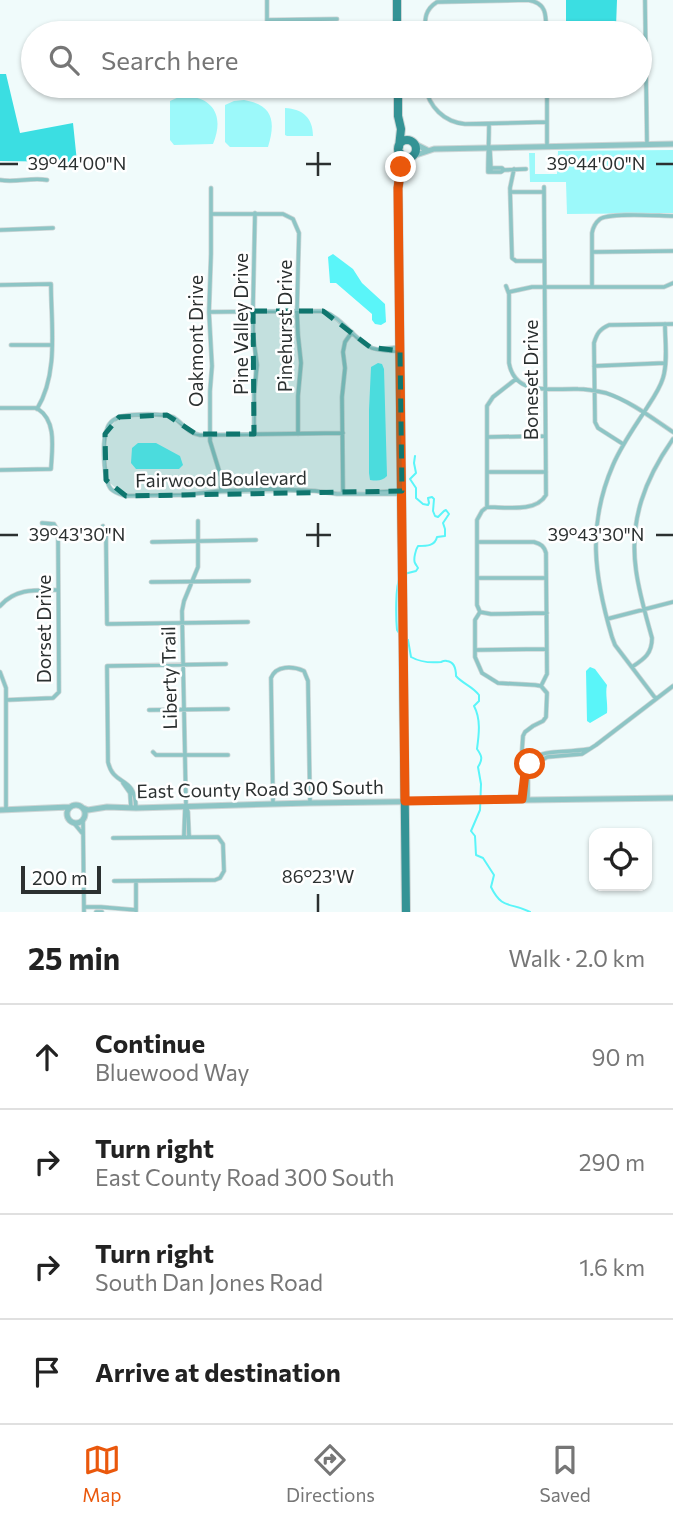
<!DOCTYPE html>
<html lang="en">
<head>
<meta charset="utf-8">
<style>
  body { margin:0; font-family:Commissioner,sans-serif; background:#f2f2f2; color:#222 }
  .controls { position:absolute; right:21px; bottom:21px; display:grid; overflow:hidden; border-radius:14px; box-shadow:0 2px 5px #0004 }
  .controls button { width:63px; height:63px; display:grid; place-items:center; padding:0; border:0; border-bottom:2px solid #e0e0e0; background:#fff; color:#222; font:35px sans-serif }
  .scale { position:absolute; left:21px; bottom:18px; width:80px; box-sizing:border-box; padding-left:7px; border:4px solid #2b3030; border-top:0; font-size:19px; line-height:24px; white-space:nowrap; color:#2b3030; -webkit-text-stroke:5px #fff; paint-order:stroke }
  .stop { position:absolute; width:21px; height:21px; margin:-16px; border:5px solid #ea580c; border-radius:50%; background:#fff }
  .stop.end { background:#ea580c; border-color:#fff; box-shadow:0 2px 7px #0008 }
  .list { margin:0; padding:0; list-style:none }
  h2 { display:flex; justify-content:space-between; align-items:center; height:91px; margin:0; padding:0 28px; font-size:30px }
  h2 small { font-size:23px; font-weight:400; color:#767676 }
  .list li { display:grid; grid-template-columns:46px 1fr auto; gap:21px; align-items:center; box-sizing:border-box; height:105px; padding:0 28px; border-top:2px solid #e0e0e0 }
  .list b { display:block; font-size:26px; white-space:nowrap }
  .list p { margin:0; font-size:23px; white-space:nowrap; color:#767676 }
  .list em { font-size:23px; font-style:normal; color:#767676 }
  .icon { flex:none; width:38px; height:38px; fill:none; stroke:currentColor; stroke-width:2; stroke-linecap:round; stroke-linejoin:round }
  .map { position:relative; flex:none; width:673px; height:912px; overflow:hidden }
  .search { position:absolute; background:#fff; box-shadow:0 2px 5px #0004; left:21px; right:21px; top:21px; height:77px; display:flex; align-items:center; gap:18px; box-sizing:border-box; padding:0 24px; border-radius:38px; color:#767676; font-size:26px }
  .sheet { height:511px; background:#fff }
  nav { display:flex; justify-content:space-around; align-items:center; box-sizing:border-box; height:98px; border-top:2px solid #e0e0e0; background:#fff; font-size:19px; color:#767676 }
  nav a { display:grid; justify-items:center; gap:4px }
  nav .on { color:#ea580c }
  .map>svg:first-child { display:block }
</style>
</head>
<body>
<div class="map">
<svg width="673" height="912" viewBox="0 0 673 912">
  <rect width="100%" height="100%" fill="#f0fbfb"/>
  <path fill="#9cf9fa" d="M 189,96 C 217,100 223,120 213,144 L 174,145 L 170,140 L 170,101 L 179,97 Z
    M 244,100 C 273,105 276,121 268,147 L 230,147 L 225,142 L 225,105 L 234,101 Z
    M 285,108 C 303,109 313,118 313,136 L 287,136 L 285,135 Z
    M 673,150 L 673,213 L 567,214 L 566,182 L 530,182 L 529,153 L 535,153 L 535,174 L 557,174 L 558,151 Z"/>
  <path fill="#3bdee2" d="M 566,0 L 617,0 L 616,27 L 566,27 Z
    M 0,74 L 6,74 L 20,133 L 73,123 L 77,162 L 0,161 Z"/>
  <path fill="#5af5f9" d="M 333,254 L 353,269 L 362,283 L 385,304 L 386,322 L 381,325 L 375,324 L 372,320 L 372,314 L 336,283 L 330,283 L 328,257 Z
    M 378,363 L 382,364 L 384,369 L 387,476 C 382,481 378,481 370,480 L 369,473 L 369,410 L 371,367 Z
    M 138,443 L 156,443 L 180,456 L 183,465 L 179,469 L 136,469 L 131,463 L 132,448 Z
    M 590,667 L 595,669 L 607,685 C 605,694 608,703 607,713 L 590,723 L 587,721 L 586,671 Z"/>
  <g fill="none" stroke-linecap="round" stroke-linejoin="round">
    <path stroke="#5af5f9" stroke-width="2" d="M 404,574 L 416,571 L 418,568 C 417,566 416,565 415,563 C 413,559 416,549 418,546 C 427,546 435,546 437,537 L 445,536 L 445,529 L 443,523 L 449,514 L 446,510 L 444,511 L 438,517 L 435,516 L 433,511 L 434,499 L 432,497 L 428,498 L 429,503 L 428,505 L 423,504 L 416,498 L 416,488 L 410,479 L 416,473 L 414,463 L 415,456
      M 399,633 L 397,630 C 396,619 395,586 400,577
      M 406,639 L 408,640 L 411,657 C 420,662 431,663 441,662 C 443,661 445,660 447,661 C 455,662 456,670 456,676 C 463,684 472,686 479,695 L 479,701 L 474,706 C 481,719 479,734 477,749 C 482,756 483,759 478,767 L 481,784 L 480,810 L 471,831 L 475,836 L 476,855 L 483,858 L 494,875 L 491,887 C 502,910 511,902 530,912"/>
    <g stroke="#cdd6d6" stroke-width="5">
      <path id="minor" d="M 645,0 L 647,145
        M 267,20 L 337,19
        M 267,33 L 267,0
        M 425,33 C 425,20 424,10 437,2 L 528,0 C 548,3 546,17 546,33
        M 425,86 C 429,107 444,122 465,124 L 547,122
        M 547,86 L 547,147
        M 490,150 L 491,170
        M 488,168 L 502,168 L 504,170 L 501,172 L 488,172 C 488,156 489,140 489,124
        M 514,169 L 510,188 L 512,258 L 516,261 L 544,261
        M 504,170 L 526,169
        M 0,180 C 16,183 31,177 47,180
        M 211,188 L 211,254 L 209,312 L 212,366 L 210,391 L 210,441 L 221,477 L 221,491
        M 510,192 L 543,192
        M 211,214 L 283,214 L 293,219 L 299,233 L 297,311 L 298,335 L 301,363 L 298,396 L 298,434
        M 0,230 L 53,228
        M 592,252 L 673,251
        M 0,285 L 51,284 C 51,325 59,373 37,409
        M 506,286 L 509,294 L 509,363 C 515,397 552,388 578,389 C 588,389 597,391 606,393 C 630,401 652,418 673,432
        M 592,287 L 592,233 C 593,227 595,223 600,219 C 611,212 658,216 673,216
        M 509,292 L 532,287 L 664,287 L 673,283
        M 209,312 L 323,311 C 343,318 354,340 372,348 C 381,351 391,351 400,351
        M 11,345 L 51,345
        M 380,349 L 400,347
        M 594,366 L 665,363
        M 0,408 L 36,408
        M 343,433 L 200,435 C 187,433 183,423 173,417 C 163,413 134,414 123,416 C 116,417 109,422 107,429 C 102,440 103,480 111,489 C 115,493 120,494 126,496 L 185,495 L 221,491 L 272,489 L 315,491 L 337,494 L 399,494
        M 254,434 L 254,394 L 257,365 L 253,335 L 253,307 L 255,213
        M 488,437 L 545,436
        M 623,444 L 598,428 L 595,422 L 594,343 C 597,333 600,329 609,325 L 673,324
        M 0,470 L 51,469 C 52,449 57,421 38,409
        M 487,472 L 546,472
        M 379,492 L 400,491
        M 343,494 L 342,397 L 345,368 L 343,352 L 345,342 L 352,332
        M 487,507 L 487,406 L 493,397 L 516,379
        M 103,526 L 105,530 L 106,537 L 107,624 L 248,622
        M 152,542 L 256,540
        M 477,542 L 534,542 C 541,544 544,546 546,553 L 547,674 L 541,686
        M 477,578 L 546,578
        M 151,582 L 249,581
        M 0,606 C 16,588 36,590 58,590
        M 480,612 L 477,605 L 477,520 L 482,511 L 487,507 C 505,507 536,513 546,495 L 544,187
        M 480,612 L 475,620 L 475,657 L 482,673 L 498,683 L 535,685 L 541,686 L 547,693 L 546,717 L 543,721 L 533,726 L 525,732 L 523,736 L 522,750
        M 480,612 L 491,614 L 547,613
        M 607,619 L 673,602
        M 475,650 L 546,649
        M 632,667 C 644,659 652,654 652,638 C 646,616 639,593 636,570 C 629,520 645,479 673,439
        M 0,672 L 6,688 L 6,809
        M 656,699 L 615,645 L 612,637 C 594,576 587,525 613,465 C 622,444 636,425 648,406 C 654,397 660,388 663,378 C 668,362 665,341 665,324
        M 6,700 L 53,698 L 59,692 L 58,531 L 54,524 L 42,523
        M 149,710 L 228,709
        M 153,752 L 156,755 L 228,755
        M 531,765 L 522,755 L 522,750 L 534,761
        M 123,783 L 130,793 L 131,808
        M 522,799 C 524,741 546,756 589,749
        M 528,799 L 528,778 L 530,772 L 537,763 L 547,757 L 582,754 L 596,745 L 673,686
        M 273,803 L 271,678 C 276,665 293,666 304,671 L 308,681 L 310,802
        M 136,808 C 135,774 114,788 108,762 L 107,666 L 226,664
        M 83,820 L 84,912
        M 73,822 L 82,833
        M 184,835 L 185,808
        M 189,836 L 188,812 L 186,806 L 182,611 L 184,601 L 198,567 L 198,521
        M 113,838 L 218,837 L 223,844 L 224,871 L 220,878 L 215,880 L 114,881
        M 84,907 L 101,907 L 136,910
        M 136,911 L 136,881
        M 96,912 L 102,912"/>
    </g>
    <g stroke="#cdd6d6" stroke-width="7">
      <path id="tertiary" d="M 415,144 L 427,150
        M 413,156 L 434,149 L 673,144
        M67 814a9 9 0 1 1 18 0a9 9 0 1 1-18 0Z
        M 83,808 L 88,810 L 107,807 L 136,808 L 310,803 L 673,798
        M 0,810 L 70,807"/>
    </g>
    <g stroke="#cdd6d6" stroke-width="10">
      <path id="primary" d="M 397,0 L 397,33
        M 398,86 L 398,116 L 401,129 L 399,147
        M398 149a9 9 0 1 1 18 0a9 9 0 1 1-18 0Z
        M 400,153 L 401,168 L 398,188 L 406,912"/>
    </g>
    <use href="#minor" stroke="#8dc5c5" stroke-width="3.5"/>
    <use href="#tertiary" stroke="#8dc5c5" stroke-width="5"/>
    <use href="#primary" stroke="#349395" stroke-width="8"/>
  </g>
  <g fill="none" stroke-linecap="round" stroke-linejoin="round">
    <path stroke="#ea580c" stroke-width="9" d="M 401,167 L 398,188 L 405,801 L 522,799 L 525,773 L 530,764"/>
  </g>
  <path fill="#0f766e" fill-opacity="0.2" stroke="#0f766e" stroke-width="5" stroke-dasharray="14 9" stroke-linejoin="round" d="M 253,311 L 323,311 L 370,347 L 400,351 L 402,491 L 126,496 L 106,480 L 105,434 L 119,417 L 167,415 L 196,434 L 254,434 Z"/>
  <path fill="none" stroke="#2b3030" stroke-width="2.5" d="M 318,152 L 318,176M 0,164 L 18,164M 306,164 L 331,164M 656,164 L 673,164M 318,523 L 318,547M 0,535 L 18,535M 306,535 L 331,535M 656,535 L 673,535M 318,894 L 318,912"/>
  <g text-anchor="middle" stroke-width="5" stroke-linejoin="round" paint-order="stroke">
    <g font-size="19" fill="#2b3030" stroke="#fff">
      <text transform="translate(241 324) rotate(-90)" y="7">Pine Valley Drive</text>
      <text transform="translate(285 326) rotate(-90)" y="7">Pinehurst Drive</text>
      <text transform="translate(196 341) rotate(-90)" y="7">Oakmont Drive</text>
      <text transform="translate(531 380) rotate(-90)" y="7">Boneset Drive</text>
      <text transform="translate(221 479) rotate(-1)" y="7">Fairwood Boulevard</text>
      <text transform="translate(44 629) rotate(-90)" y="7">Dorset Drive</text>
      <text transform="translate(169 678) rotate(-91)" y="7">Liberty Trail</text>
      <text transform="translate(260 789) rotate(-1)" y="7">East County Road 300 South</text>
    </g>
  </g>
  <g font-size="18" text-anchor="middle" fill="#2b3030" stroke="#fff" stroke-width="5" stroke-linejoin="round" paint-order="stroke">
    <text x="77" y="170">39°44'00"N</text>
    <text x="596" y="170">39°44'00"N</text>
    <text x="77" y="541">39°43'30"N</text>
    <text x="596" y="541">39°43'30"N</text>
    <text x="318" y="883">86°23'W</text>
  </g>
</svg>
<div class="controls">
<button><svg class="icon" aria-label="locate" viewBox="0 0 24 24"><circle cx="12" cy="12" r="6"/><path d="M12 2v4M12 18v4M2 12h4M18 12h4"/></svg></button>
</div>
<div class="scale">200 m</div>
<div class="stop" style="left:530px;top:764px"></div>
<div class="stop end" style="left:401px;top:167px"></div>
<div class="search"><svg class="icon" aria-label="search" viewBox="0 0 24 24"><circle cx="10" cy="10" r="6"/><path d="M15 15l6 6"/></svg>Search here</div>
</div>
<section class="sheet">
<h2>25 min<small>Walk · 2.0 km</small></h2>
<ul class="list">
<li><svg class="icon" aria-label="ahead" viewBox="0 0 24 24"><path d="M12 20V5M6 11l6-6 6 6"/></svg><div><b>Continue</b><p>Bluewood Way</p></div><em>90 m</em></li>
<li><svg class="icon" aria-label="right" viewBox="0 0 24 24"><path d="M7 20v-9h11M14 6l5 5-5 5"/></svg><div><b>Turn right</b><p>East County Road 300 South</p></div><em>290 m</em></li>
<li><svg class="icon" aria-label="right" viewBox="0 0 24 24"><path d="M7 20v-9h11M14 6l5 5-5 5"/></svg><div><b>Turn right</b><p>South Dan Jones Road</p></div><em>1.6 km</em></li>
<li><svg class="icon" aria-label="arrive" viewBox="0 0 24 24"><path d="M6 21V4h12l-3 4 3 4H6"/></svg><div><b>Arrive at destination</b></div></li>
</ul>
</section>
<nav>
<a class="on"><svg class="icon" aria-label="map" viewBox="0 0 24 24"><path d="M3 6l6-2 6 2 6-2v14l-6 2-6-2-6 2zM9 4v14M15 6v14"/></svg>Map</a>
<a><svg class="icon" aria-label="directions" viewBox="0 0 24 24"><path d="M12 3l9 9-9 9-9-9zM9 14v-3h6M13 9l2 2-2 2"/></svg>Directions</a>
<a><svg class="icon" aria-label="saved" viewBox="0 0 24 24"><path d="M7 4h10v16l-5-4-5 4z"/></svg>Saved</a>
</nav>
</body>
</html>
